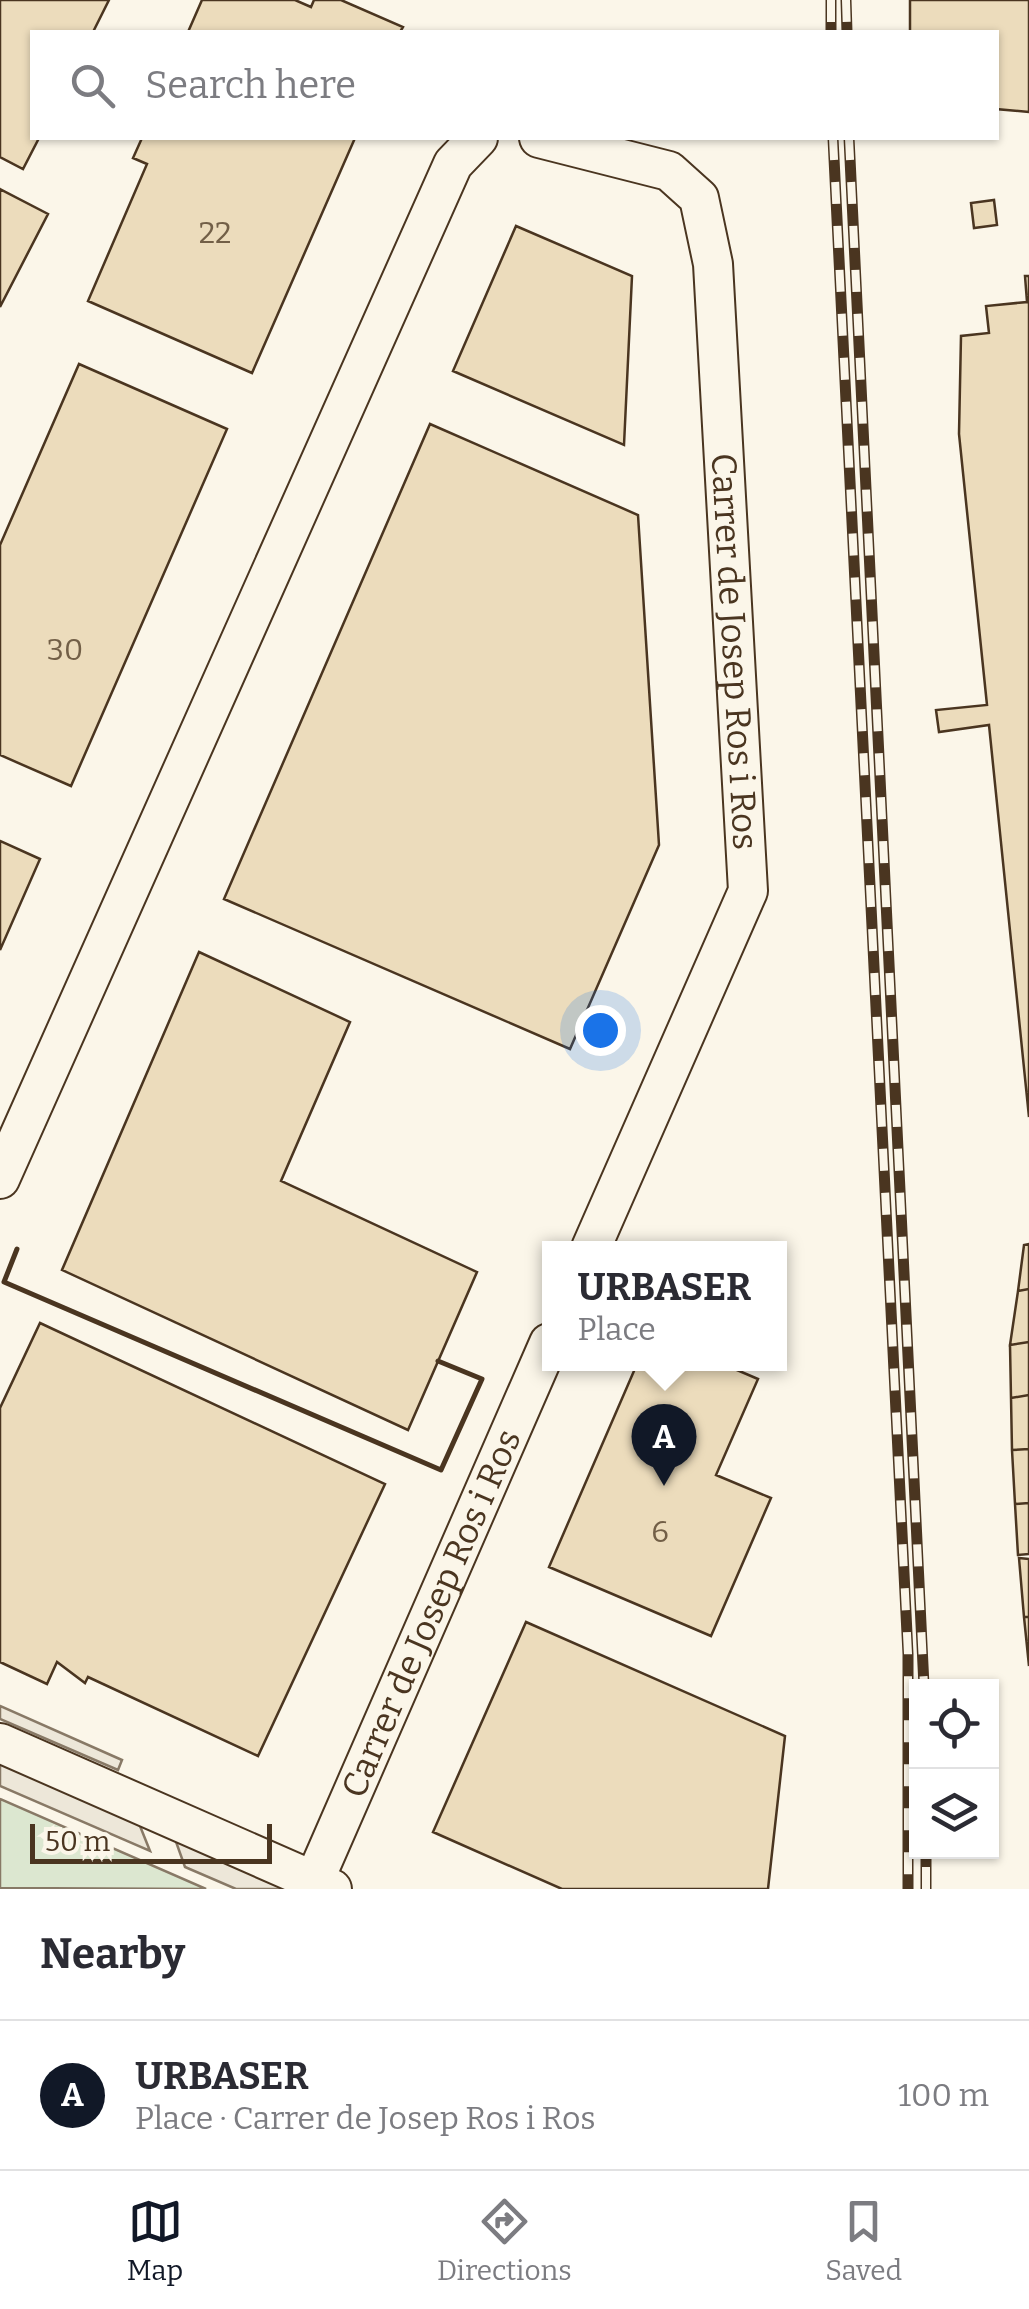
<!DOCTYPE html>
<html lang="en">
<head>
<meta charset="utf-8">
<style>
  body { margin:0; font-family:Bitter,serif; background:#f7f7f7; color:#2b2b33 }
  .controls { position:absolute; right:30px; bottom:30px; display:grid; overflow:hidden; border-radius:0px; box-shadow:0 2px 8px #0004 }
  .controls button { width:90px; height:90px; display:grid; place-items:center; padding:0; border:0; border-bottom:2px solid #e1e1e2; background:#fff; color:#2b2b33; font:50px sans-serif }
  .scale { position:absolute; left:30px; bottom:25px; width:242px; box-sizing:border-box; padding-left:10px; border:5px solid #4a3520; border-top:0; font-size:28px; line-height:35px; white-space:nowrap; color:#4a3520; -webkit-text-stroke:8px #fbf6e9; paint-order:stroke }
  .you { position:absolute; left:600px; top:1030px; width:35px; height:35px; margin:-25px; border:8px solid #fff; border-radius:50%; background:#1a73e8; box-shadow:0 0 0 15px #1a73e833 }
  .badge { display:grid; place-items:center; width:65px; height:65px; border-radius:50%; background:#111827; color:#fff; font-size:32px; font-weight:700 }
  .pin { position:absolute; translate:-50% -82px; filter:drop-shadow(0 2px 5px #0008) }
  .pin::after { content:''; position:absolute; top:52px; width:35px; height:30px; background:inherit; clip-path:polygon(0 0,100% 0,50% 100%) }
  .popup { position:absolute; left:542px; top:1241px; width:245px; height:130px; box-sizing:border-box; display:grid; place-content:center; border-radius:0px; background:#fff; filter:drop-shadow(0 2px 8px #0005); font-size:32px; white-space:nowrap; color:#7c7c81 }
  .popup b { font-size:38px; color:#2b2b33 }
  .popup::after { content:''; position:absolute; left:50%; top:100%; margin-left:-20px; border:20px solid transparent; border-top-color:#fff }
  .list { margin:0; padding:0; list-style:none }
  h2 { display:flex; justify-content:space-between; align-items:center; height:130px; margin:0; padding:0 40px; font-size:42px }
  h2 small { font-size:32px; font-weight:400; color:#7c7c81 }
  .list li { display:grid; grid-template-columns:65px 1fr auto; gap:30px; align-items:center; box-sizing:border-box; height:150px; padding:0 40px; border-top:2px solid #e1e1e2 }
  .list b { display:block; font-size:38px; white-space:nowrap }
  .list p { margin:0; font-size:32px; white-space:nowrap; color:#7c7c81 }
  .list em { font-size:32px; font-style:normal; color:#7c7c81 }
  .icon { flex:none; width:55px; height:55px; fill:none; stroke:currentColor; stroke-width:2; stroke-linecap:round; stroke-linejoin:round }
  .map { position:relative; flex:none; width:1029px; height:1889px; overflow:hidden }
  .search { position:absolute; background:#fff; box-shadow:0 2px 8px #0004; left:30px; right:30px; top:30px; height:110px; display:flex; align-items:center; gap:25px; box-sizing:border-box; padding:0 35px; border-radius:0px; color:#7c7c81; font-size:38px }
  .sheet { height:280px; background:#fff }
  nav { display:flex; justify-content:space-around; align-items:center; box-sizing:border-box; height:140px; border-top:2px solid #e1e1e2; background:#fff; font-size:28px; color:#7c7c81 }
  nav a { display:grid; justify-items:center; gap:5px }
  nav .on { color:#111827 }
  .map>svg:first-child { display:block }
</style>
</head>
<body>
<div class="map">
<svg width="1029" height="1889" viewBox="0 0 1029 1889">
  <rect width="100%" height="100%" fill="#fbf6e9"/>
  <path fill="#dce7d0" stroke="#887966" stroke-width="2.5" d="M 0,1798 L 0,1799 L 206,1889 L 0,1888 Z"/>
  <path fill="#ede7d9" stroke="#887966" stroke-width="2.5" d="M 0,1706 L 122,1760 L 118,1770 L 0,1719 Z
    M 0,1761 L 138,1821 L 150,1851 L 0,1786 Z
    M 175,1839 L 292,1889 L 236,1889 L 185,1867 Z"/>
  <path fill="#ecdcbc" stroke="#4a3520" stroke-width="2.5" d="M 0,0 L 109,0 L 93,32 L 32,32 L 32,138 L 39,138 L 23,169 L 0,157 Z
    M 202,0 L 295,0 L 311,7 L 314,0 L 341,0 L 403,27 L 400,32 L 188,32 Z
    M 910,0 L 1029,0 L 1029,112 L 996,109 L 996,32 L 910,32 Z
    M 142,138 L 355,138 L 252,373 L 88,301 L 147,164 L 133,158 Z
    M 0,189 L 48,214 L 0,307 Z
    M 994,200 L 997,225 L 974,228 L 971,203 Z
    M 516,226 L 632,276 L 624,445 L 453,371 Z
    M 1025,276 L 1029,276 L 1029,1117 L 989,725 L 939,732 L 936,710 L 987,705 L 959,434 L 961,336 L 989,333 L 986,306 L 1027,302 Z
    M 79,364 L 227,429 L 71,786 L 0,755 L 0,545 Z
    M 430,424 L 638,515 L 659,845 L 570,1049 L 224,899 Z
    M 0,841 L 40,859 L 0,950 Z
    M 199,952 L 350,1022 L 281,1181 L 477,1272 L 408,1430 L 62,1270 Z
    M 1029,1244 L 1029,1289 L 1018,1291 L 1024,1245 Z
    M 1029,1289 L 1029,1342 L 1010,1345 L 1018,1291 Z
    M 40,1323 L 385,1484 L 258,1756 L 88,1677 L 85,1683 L 57,1662 L 47,1684 L 0,1662 L 0,1408 Z
    M 1029,1342 L 1029,1395 L 1011,1398 L 1010,1345 Z
    M 637,1364 L 723,1364 L 758,1379 L 716,1475 L 771,1498 L 711,1636 L 549,1567 Z
    M 1029,1395 L 1029,1449 L 1012,1450 L 1011,1398 Z
    M 1029,1449 L 1029,1503 L 1015,1504 L 1012,1450 Z
    M 1029,1503 L 1029,1554 L 1018,1555 L 1015,1504 Z
    M 1019,1558 L 1029,1559 L 1029,1617 L 1024,1617 Z
    M 1024,1617 L 1029,1617 L 1029,1666 Z
    M 526,1622 L 785,1736 L 768,1889 L 562,1889 L 433,1832 Z"/>
  <g fill="none" stroke-linecap="round" stroke-linejoin="round">
    <g stroke="#4a3520" stroke-width="42">
      <g id="minor">
        <path id="s1" d="M 539,138 L 669,171 L 699,198 L 713,264 L 748,891 L 591,1248"/>
        <path d="M 0,1179 L 453,164 L 478,138"/>
        <path d="M 0,1743 L 332,1889"/>
        <path id="s2" d="M 314,1881 L 549,1343"/>
      </g>
    </g>
    <use href="#minor" stroke="#fbf6e9" stroke-width="38"/>
    <g stroke="#4a3520" stroke-width="11">
      <path id="rail" d="M 831,0 L 831,32
        M 846,0 L 847,32
        M 833,138 L 908,1654 L 908,1889
        M 849,138 L 924,1686
        M 926,1889 L 926,1852"/>
    </g>
    <use href="#rail" stroke="#fbf6e9" stroke-width="8" stroke-dasharray="22" stroke-linecap="butt"/>
    <path stroke="#4a3520" stroke-width="5" d="M 17,1249 L 4,1282 L 441,1470 L 482,1379 L 438,1361"/>
  </g>
  <g text-anchor="middle" stroke-width="8" stroke-linejoin="round" paint-order="stroke">
    <g font-size="30" fill="#725f47">
      <text x="215" y="243">22</text>
      <text x="65" y="660">30</text>
      <text x="660" y="1542">6</text>
    </g>
    <g font-size="35" fill="#4a3520" stroke="#fbf6e9">
      <text dy="12" stroke="none"><textPath href="#s1" startOffset="630">Carrer de Josep Ros i Ros</textPath></text>
      <text dy="12" stroke="none"><textPath href="#s2" startOffset="292">Carrer de Josep Ros i Ros</textPath></text>
    </g>
  </g>
</svg>
<div class="controls">
<button><svg class="icon" aria-label="locate" viewBox="0 0 24 24"><circle cx="12" cy="12" r="6"/><path d="M12 2v4M12 18v4M2 12h4M18 12h4"/></svg></button>
<button><svg class="icon" aria-label="layers" viewBox="0 0 24 24"><path d="M12 4l9 5-9 5-9-5zM3 14l9 5 9-5"/></svg></button>
</div>
<div class="scale">50 m</div>
<div class="you"></div>
<div class="pin badge" style="left:664px;top:1486px">A</div>
<div class="popup"><b>URBASER</b>Place</div>
<div class="search"><svg class="icon" aria-label="search" viewBox="0 0 24 24"><circle cx="10" cy="10" r="6"/><path d="M15 15l6 6"/></svg>Search here</div>
</div>
<section class="sheet">
<h2>Nearby<small></small></h2>
<ul class="list">
<li><span class="badge">A</span><div><b>URBASER</b><p>Place · Carrer de Josep Ros i Ros</p></div><em>100 m</em></li>
</ul>
</section>
<nav>
<a class="on"><svg class="icon" aria-label="map" viewBox="0 0 24 24"><path d="M3 6l6-2 6 2 6-2v14l-6 2-6-2-6 2zM9 4v14M15 6v14"/></svg>Map</a>
<a><svg class="icon" aria-label="directions" viewBox="0 0 24 24"><path d="M12 3l9 9-9 9-9-9zM9 14v-3h6M13 9l2 2-2 2"/></svg>Directions</a>
<a><svg class="icon" aria-label="saved" viewBox="0 0 24 24"><path d="M7 4h10v16l-5-4-5 4z"/></svg>Saved</a>
</nav>
</body>
</html>
